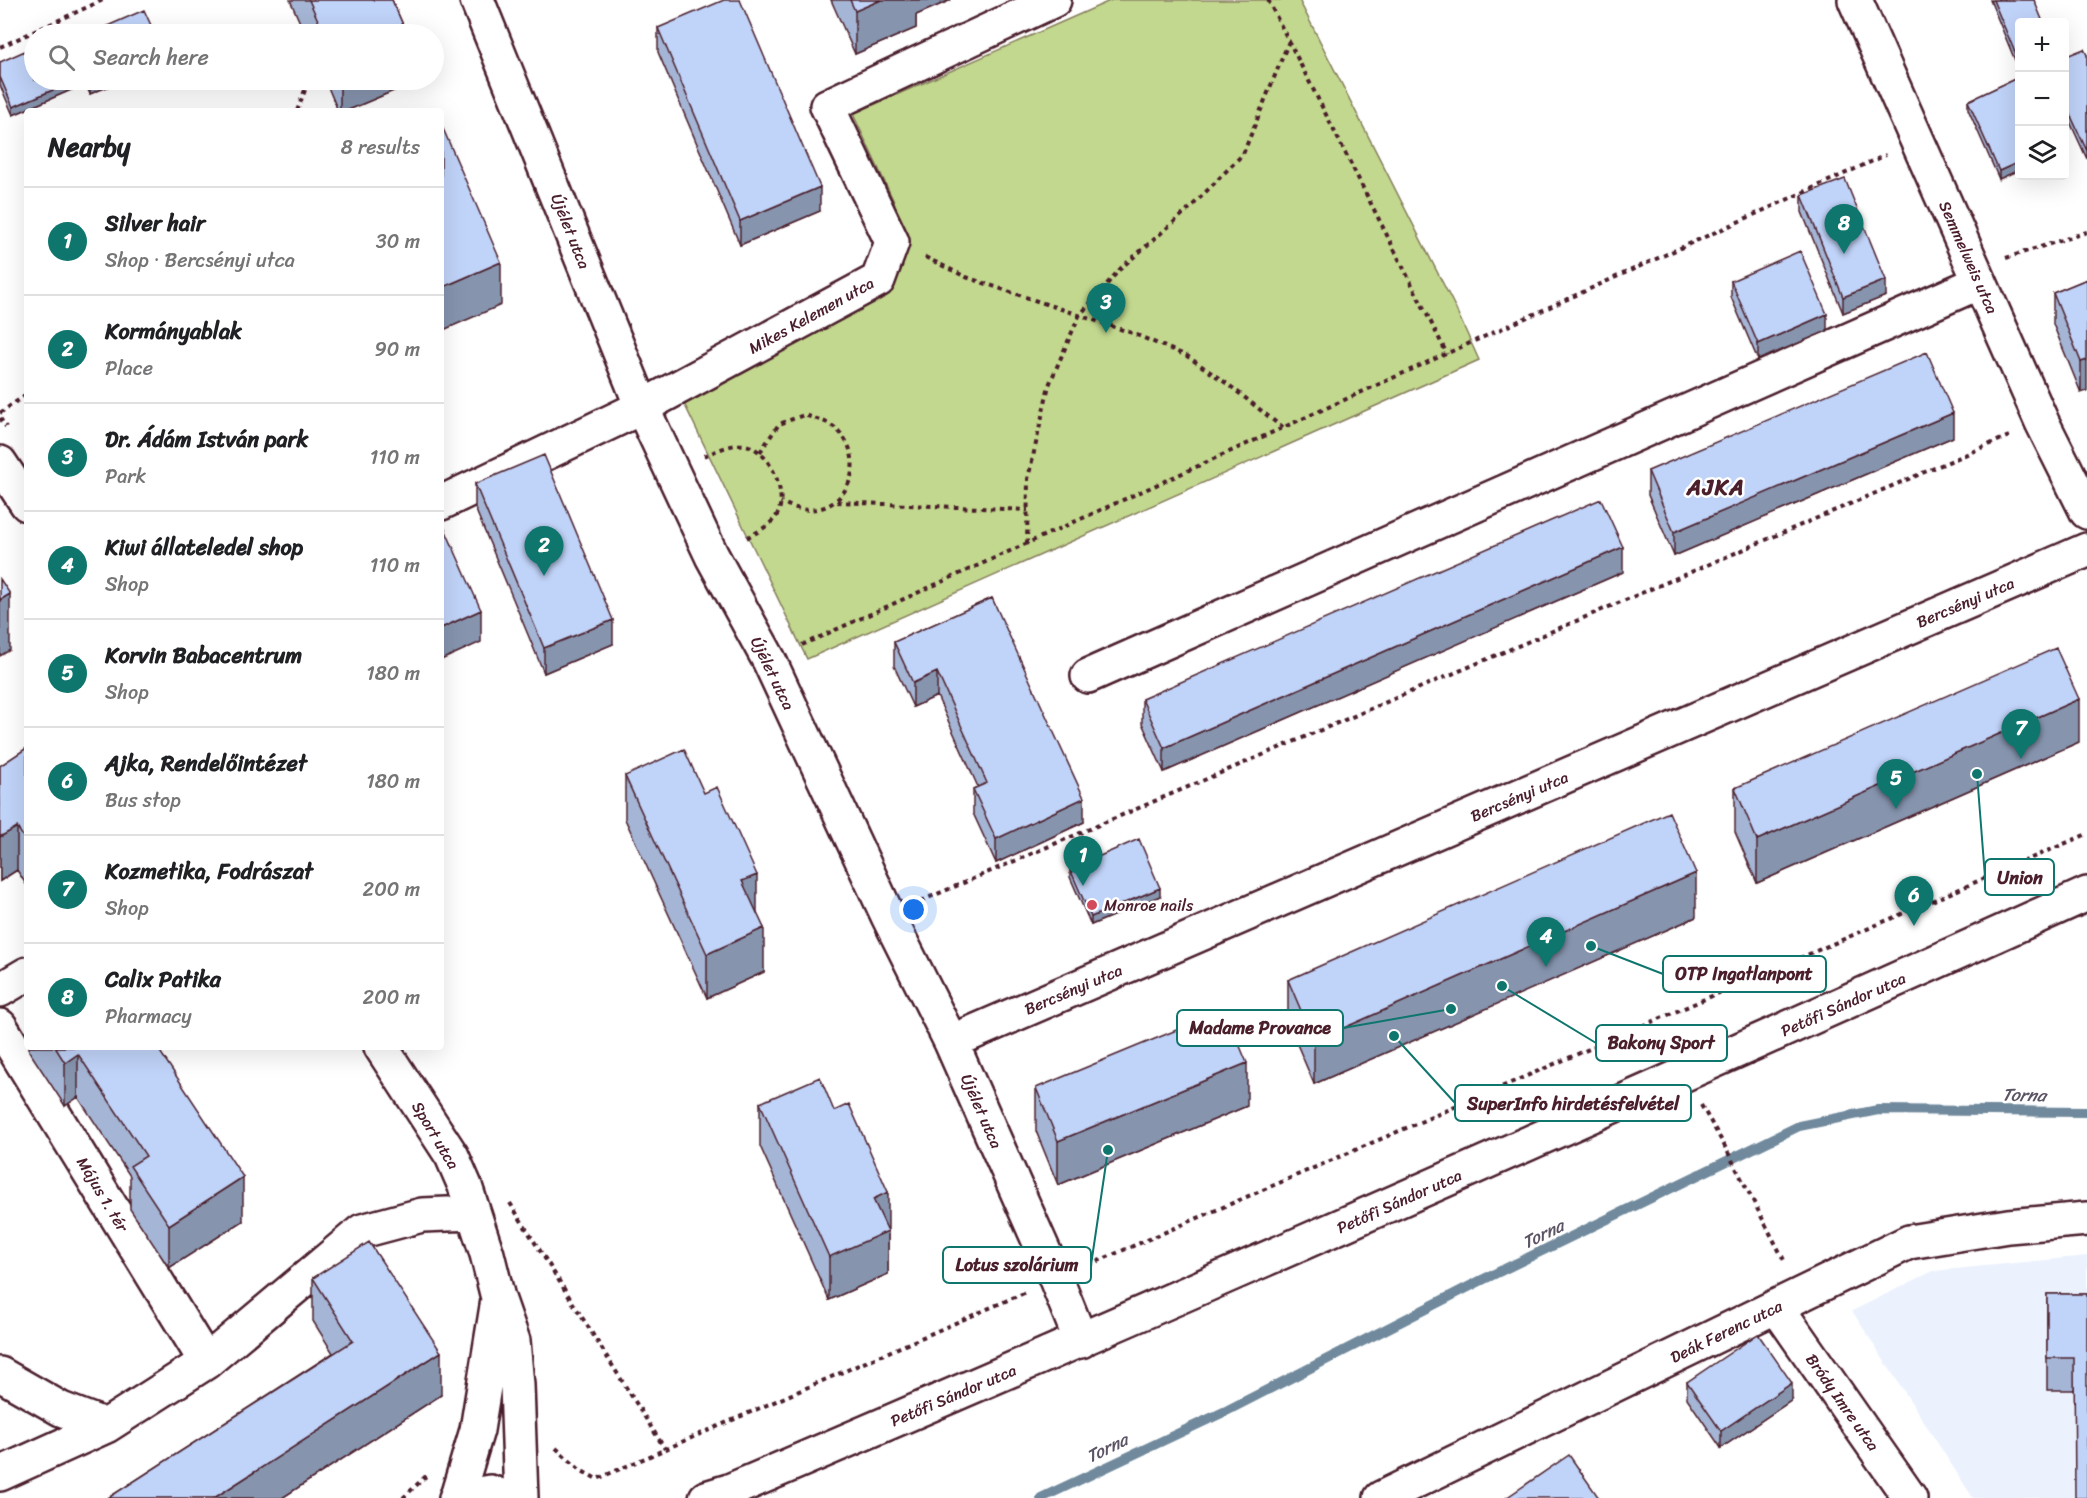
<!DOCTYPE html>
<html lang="en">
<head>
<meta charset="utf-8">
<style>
  body { margin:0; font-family:Sriracha,sans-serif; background:#f2f2f2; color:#202124 }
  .controls { position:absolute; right:18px; top:18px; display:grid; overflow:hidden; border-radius:6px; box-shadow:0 6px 24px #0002 }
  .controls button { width:54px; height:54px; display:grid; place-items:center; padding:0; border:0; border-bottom:2px solid #e0e0e0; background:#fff; color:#202124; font:30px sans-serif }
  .you { position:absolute; left:914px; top:910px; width:21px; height:21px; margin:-15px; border:4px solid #fff; border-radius:50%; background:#1a73e8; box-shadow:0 0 0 9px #1a73e833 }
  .badge { display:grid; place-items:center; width:39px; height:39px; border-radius:50%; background:#0f766e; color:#fff; font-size:20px; font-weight:700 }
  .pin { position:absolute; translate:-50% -50px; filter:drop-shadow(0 2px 3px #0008) }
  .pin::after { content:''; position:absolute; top:32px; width:21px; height:18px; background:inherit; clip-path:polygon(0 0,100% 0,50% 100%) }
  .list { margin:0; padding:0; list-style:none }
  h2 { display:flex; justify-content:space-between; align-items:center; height:78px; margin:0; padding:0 24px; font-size:26px }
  h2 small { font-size:20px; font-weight:400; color:#757577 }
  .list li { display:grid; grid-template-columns:39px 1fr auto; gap:18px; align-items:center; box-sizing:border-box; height:108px; padding:0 24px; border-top:2px solid #e0e0e0 }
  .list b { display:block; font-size:22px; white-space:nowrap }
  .list p { margin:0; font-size:20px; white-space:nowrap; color:#757577 }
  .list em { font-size:20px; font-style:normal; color:#757577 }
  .icon { flex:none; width:33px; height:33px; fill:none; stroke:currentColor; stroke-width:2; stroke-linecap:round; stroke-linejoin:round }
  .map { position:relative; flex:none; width:2087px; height:1498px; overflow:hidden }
  .search { position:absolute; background:#fff; box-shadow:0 6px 24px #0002; left:24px; top:24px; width:420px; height:66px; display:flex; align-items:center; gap:15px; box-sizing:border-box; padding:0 21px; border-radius:33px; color:#757577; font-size:22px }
  .panel { position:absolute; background:#fff; box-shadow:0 6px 24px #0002; left:24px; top:108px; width:420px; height:942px; border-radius:6px }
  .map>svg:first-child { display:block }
</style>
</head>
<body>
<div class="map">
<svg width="2087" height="1498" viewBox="0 0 2087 1498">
  <rect width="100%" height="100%" fill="#fff"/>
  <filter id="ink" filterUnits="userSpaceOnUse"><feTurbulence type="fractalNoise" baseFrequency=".0167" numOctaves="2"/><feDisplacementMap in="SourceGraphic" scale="12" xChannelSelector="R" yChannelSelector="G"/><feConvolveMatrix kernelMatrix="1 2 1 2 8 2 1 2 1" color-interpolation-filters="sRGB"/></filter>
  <g filter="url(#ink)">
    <path fill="#ecf2fd" d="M 2087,1256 L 2087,1498 L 1973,1498 L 1852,1311 L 1933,1271 Z"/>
    <path fill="#c2d88e" stroke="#867c5c" stroke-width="1.5" d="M 1112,0 L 1299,0 L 1454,305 L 1479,360 L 807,659 L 669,372 L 861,274 L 895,204 L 853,114 Z"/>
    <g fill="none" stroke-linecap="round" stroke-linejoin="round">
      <path stroke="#6f899c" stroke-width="10" d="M 1041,1498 L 1228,1410 L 1480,1281 L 1799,1126 L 1878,1110 L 2087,1112"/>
      <g stroke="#4a1f2b" stroke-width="38">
        <path id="minor" d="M 477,0 L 642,407 L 712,556 L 769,660 L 888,916 L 951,1042 L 1056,1279 L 1081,1341
          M 1855,0 L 2042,422 L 2087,512
          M 0,463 L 27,504
          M 441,503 L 642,407 L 878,280 L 892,242 L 827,106 L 1054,0
          M 1088,676 L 1980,282
          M 0,990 L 27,974
          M 0,1026 L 206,1362
          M 951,1042 L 2087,550
          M 381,1047 L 452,1156 L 465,1186 L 487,1254 L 498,1298 L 513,1341 L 517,1385 L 521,1498
          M 1776,1306 L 1910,1498
          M 0,1374 L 61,1409 L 106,1426
          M 0,1474 L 106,1426 L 206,1362 L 362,1231 L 422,1215 L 473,1213
          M 457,1497 L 477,1430 L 498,1300
          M 1381,1498 L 1909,1242 L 2008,1226 L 2087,1219"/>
      </g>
      <g stroke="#4a1f2b" stroke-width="38">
        <path id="major" d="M 456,1498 L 490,1492 L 507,1498
          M 706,1498 L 729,1491 C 1184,1297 1636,1097 2087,894"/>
      </g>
      <path stroke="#4a1f2b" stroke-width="4" stroke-dasharray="4.5 4.5" stroke-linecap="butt" d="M 1268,0 L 1447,354
        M 0,47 L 103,0
        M 297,111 L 305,90
        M 925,257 L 966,277 L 1132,333 L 1187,356 L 1229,385 L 1283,428
        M 2006,258 L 2087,232
        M 0,413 L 27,394
        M 0,418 L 6,427
        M 760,452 L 779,424 L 804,415 C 813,418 827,421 834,427 C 877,463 839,533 781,502
        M 704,456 C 716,451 732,443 745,445 C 770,449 791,498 775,518 C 768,527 754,534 744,539
        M 837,502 L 1028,510
        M 1027,544 L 1028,479 L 1049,385 L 1079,316 L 1121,268 L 1190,208 L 1243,154 L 1289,41
        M 802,645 L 1886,155
        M 921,901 L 2009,436
        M 1701,1105 L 1723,1143 L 1785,1262
        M 510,1203 L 665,1449
        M 1089,1265 L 2087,834
        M 556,1448 L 580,1470 L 597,1479 L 1024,1293
        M 403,1498 L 426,1476"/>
      <use href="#minor" stroke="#fff" stroke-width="33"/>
      <use href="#major" stroke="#fff" stroke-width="33"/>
    </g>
    <path fill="#a5b5d5" stroke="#4a1f2b" stroke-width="1.5" d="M 290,0 L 392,0 L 407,34 L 305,34 Z
      M 831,0 L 951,0 L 916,15 L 916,28 L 855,54 Z
      M 1990,0 L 2034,0 L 2019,22 L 2019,70 Z
      M 658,28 L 820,211 L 740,245 L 658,52 Z
      M 2087,55 L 2087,159 L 2064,109 L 2064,57 Z
      M 0,62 L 34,80 L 124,80 L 90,94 L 85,84 L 13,115 L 0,85 Z
      M 2019,77 L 1999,179 L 1968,109 L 1968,101 Z
      M 325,80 L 410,80 L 410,84 L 346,111 L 338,111 Z
      M 1802,195 L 1886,296 L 1843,313 L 1802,212 Z
      M 2087,279 L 2081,393 L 2053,324 L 2053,293 Z
      M 1731,281 L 1827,331 L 1758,360 L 1731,297 Z
      M 1953,437 L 1674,556 L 1648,495 L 1648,471 Z
      M 475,484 L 613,644 L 544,673 L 475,508 Z
      M 1623,572 L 1164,772 L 1142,723 L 1142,699 Z
      M 992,598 L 1084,822 L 996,863 L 973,813 L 973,789 L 978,787 L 937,696 L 913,707 L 894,666 L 894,642 Z
      M 2079,742 L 1757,883 L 1735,832 L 1735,788 Z
      M 27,748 L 27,886 L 17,870 L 0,881 L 0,766 Z
      M 625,776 L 757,914 L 764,972 L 707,998 L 625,819 Z
      M 1070,869 L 1160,896 L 1091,925 L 1070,877 Z
      M 1696,917 L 1314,1084 L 1288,1023 L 1288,980 Z
      M 29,1047 L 157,1047 L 243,1221 L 169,1268 L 130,1209 L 130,1176 L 78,1097 L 65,1106 L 29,1051 Z
      M 1036,1088 L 1247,1106 L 1058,1185 L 1036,1131 Z
      M 760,1103 L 888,1235 L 888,1274 L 829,1300 L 760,1146 Z
      M 313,1278 L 441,1395 L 282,1498 L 108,1498 L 333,1353 L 313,1321 Z
      M 2047,1294 L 2087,1294 L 2074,1390 L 2047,1390 Z
      M 1687,1382 L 1792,1400 L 1721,1448 L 1687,1398 Z"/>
    <path fill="#8694ae" stroke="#4a1f2b" stroke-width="1.5" d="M 881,0 L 951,0 L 916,15 L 916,28 L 855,54 L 855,11 Z
      M 76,80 L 85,80 L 85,84 L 13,115 L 13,107 Z
      M 104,80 L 124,80 L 90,94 L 90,86 Z
      M 340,80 L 410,80 L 410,84 L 346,111 L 340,111 Z
      M 2019,162 L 2019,170 L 1999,179 L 1999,171 Z
      M 820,187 L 820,211 L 740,245 L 740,221 Z
      M 501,262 L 501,305 L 441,331 L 441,288 Z
      M 1886,280 L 1886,296 L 1843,313 L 1843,297 Z
      M 1827,314 L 1827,331 L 1758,360 L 1758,344 Z
      M 2087,360 L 2087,391 L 2081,393 L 2081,362 Z
      M 1953,413 L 1953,437 L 1674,556 L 1674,532 Z
      M 1623,547 L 1623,572 L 1164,772 L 1164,748 Z
      M 10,594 L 10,650 L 0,656 L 0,600 Z
      M 481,610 L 481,642 L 441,660 L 441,628 Z
      M 613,620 L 613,644 L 544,673 L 544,648 Z
      M 937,672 L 937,696 L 913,707 L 913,683 Z
      M 2079,699 L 2079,742 L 1757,883 L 1757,840 Z
      M 1084,798 L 1084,822 L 996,863 L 996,839 Z
      M 17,827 L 17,870 L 0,881 L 0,837 Z
      M 1696,873 L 1696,917 L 1314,1084 L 1314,1041 Z
      M 757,875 L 757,918 L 742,881 Z
      M 1160,888 L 1160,896 L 1091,925 L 1091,917 Z
      M 764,928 L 764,972 L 707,998 L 707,954 Z
      M 78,1054 L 78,1097 L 65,1106 L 65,1063 Z
      M 1247,1063 L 1247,1106 L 1058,1185 L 1058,1141 Z
      M 243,1177 L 243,1221 L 169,1268 L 169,1225 Z
      M 888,1192 L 888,1274 L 829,1300 L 829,1257 L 873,1199 Z
      M 441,1352 L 441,1395 L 282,1498 L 214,1498 Z
      M 1792,1383 L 1792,1400 L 1721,1448 L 1721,1431 Z"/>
    <path fill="#c0d3f8" stroke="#4a1f2b" stroke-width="1.5" d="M 309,0 L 392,0 L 407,34 L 324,34 Z
      M 724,0 L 740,0 L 820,187 L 740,221 L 658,28 Z
      M 850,0 L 881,0 L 855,11 Z
      M 1993,0 L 2034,0 L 2043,22 L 2019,22 L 2019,62 Z
      M 144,10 L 155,34 L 89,34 Z
      M 34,47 L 34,80 L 76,80 L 13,107 L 0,77 L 0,62 Z
      M 2084,49 L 2087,55 L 2087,151 L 2064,101 L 2064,57 Z
      M 2019,77 L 2019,116 L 2018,117 L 2019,120 L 2019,162 L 1999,171 L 1968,101 Z
      M 87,80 L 104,80 L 90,86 Z
      M 441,124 L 501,262 L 441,288 Z
      M 1845,179 L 1886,280 L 1843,297 L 1802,195 Z
      M 1800,251 L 1827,314 L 1758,344 L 1731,281 Z
      M 2087,279 L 2087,360 L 2081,362 L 2053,293 Z
      M 1927,352 L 1953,413 L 1674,532 L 1648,471 Z
      M 544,455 L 613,620 L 544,648 L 475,484 Z
      M 1601,499 L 1623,547 L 1164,748 L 1142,699 Z
      M 441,520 L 481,610 L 441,628 Z
      M 0,579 L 10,594 L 0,600 Z
      M 992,598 L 1084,798 L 996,839 L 973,789 L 987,783 L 937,672 L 913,683 L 894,642 Z
      M 2056,648 L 2079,699 L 1757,840 L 1735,788 Z
      M 27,748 L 27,843 L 17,827 L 0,837 L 0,766 Z
      M 684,749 L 704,793 L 717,787 L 757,875 L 742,881 L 764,928 L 707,954 L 625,776 Z
      M 1669,812 L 1696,873 L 1314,1041 L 1288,980 Z
      M 1139,839 L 1160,888 L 1091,917 L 1070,869 Z
      M 1225,1010 L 1247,1063 L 1058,1141 L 1036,1088 Z
      M 55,1047 L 157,1047 L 243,1177 L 169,1225 L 130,1166 L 146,1156 L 78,1054 L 65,1063 Z
      M 820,1077 L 834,1111 L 849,1104 L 888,1192 L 873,1199 L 888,1231 L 829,1257 L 760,1103 Z
      M 369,1242 L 441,1352 L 214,1498 L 108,1498 L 353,1341 L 313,1278 Z
      M 2047,1294 L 2087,1294 L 2087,1498 L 2075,1498 L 2074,1358 L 2047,1358 Z
      M 1758,1334 L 1792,1383 L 1721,1431 L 1687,1382 Z
      M 1569,1455 L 1599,1498 L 1506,1498 Z"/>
  </g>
  <circle fill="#d1495b" stroke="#fff" stroke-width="2" cx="1092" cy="905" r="6"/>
  <g text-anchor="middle" stroke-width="5" stroke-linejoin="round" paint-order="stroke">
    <g font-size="16" fill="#4a1f2b" stroke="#fff">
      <text transform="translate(571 231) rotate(68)" y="6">Újélet utca</text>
      <text transform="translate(1969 257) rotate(66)" y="6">Semmelweis utca</text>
      <text transform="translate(811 315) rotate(-29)" y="6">Mikes Kelemen utca</text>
      <text transform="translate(1965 602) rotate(-23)" y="6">Bercsényi utca</text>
      <text transform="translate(773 673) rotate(64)" y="6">Újélet utca</text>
      <text transform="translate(1519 796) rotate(-23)" y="6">Bercsényi utca</text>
      <text transform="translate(1073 989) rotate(-23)" y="6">Bercsényi utca</text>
      <text transform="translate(1843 1004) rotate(-24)" y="6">Petőfi Sándor utca</text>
      <text transform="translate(982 1111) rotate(66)" y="6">Újélet utca</text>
      <text transform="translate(436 1135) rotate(59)" y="6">Sport utca</text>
      <text transform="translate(103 1194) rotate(59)" y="6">Május 1. tér</text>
      <text transform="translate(1399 1201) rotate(-24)" y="6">Petőfi Sándor utca</text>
      <text transform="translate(1726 1331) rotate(-26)" y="6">Deák Ferenc utca</text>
      <text transform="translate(953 1395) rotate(-23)" y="6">Petőfi Sándor utca</text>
      <text transform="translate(1843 1402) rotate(55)" y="6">Bródy Imre utca</text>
    </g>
    <g font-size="16" fill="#4a1f2b" stroke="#fff" text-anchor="start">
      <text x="1104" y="911">Monroe nails</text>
    </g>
    <g font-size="18" font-style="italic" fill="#5c5464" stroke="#fff">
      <text transform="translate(2024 1095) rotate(1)" y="6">Torna</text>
      <text transform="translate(1543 1234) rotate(-26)" y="6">Torna</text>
      <text transform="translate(1107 1448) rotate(-26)" y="6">Torna</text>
    </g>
    <g font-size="22" font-weight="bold" letter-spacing="1.5" fill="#4a1f2b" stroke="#fff">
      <text x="1716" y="495">AJKA</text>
    </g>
  </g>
  <path fill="none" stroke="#0f766e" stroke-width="2" d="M1977 774L1985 877M1591 946L1663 974M1451 1009L1343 1028M1502 986L1596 1043M1394 1036L1455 1103M1108 1150L1091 1265"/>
  <g fill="#0f766e" stroke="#fff" stroke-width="2">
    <circle cx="1977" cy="774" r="6"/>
    <circle cx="1591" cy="946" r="6"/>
    <circle cx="1451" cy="1009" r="6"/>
    <circle cx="1502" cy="986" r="6"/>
    <circle cx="1394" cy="1036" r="6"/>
    <circle cx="1108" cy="1150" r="6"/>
  </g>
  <g fill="#fff" stroke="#0f766e" stroke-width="2">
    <rect x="1985" y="859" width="69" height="36" rx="6"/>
    <rect x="1663" y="956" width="163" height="36" rx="6"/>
    <rect x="1177" y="1010" width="166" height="36" rx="6"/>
    <rect x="1596" y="1025" width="131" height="36" rx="6"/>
    <rect x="1455" y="1085" width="236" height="36" rx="6"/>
    <rect x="943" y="1247" width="148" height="36" rx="6"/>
  </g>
  <g font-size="18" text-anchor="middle" font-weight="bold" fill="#4a1f2b">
    <text x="2020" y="884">Union</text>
    <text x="1744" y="980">OTP Ingatlanpont</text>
    <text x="1260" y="1034">Madame Provance</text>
    <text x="1661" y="1049">Bakony Sport</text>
    <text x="1573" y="1110">SuperInfo hirdetésfelvétel</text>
    <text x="1017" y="1271">Lotus szolárium</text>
  </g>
</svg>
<div class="controls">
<button>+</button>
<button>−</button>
<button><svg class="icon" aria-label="layers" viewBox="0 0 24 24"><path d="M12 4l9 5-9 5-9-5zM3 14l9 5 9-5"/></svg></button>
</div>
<div class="you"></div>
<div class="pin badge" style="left:1083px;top:886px">1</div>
<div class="pin badge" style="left:544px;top:576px">2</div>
<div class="pin badge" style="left:1106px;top:333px">3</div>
<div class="pin badge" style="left:1546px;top:967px">4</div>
<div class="pin badge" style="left:1896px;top:809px">5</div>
<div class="pin badge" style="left:1914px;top:926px">6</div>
<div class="pin badge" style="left:2021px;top:759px">7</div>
<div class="pin badge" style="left:1844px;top:254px">8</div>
<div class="search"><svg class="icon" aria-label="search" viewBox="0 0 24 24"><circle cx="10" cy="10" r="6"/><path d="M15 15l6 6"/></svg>Search here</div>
<section class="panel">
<h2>Nearby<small>8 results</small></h2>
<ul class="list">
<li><span class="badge">1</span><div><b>Silver hair</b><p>Shop · Bercsényi utca</p></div><em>30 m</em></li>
<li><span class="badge">2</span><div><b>Kormányablak</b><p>Place</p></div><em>90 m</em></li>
<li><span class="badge">3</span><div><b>Dr. Ádám István park</b><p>Park</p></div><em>110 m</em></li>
<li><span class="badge">4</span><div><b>Kiwi állateledel shop</b><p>Shop</p></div><em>110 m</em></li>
<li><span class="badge">5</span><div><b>Korvin Babacentrum</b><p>Shop</p></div><em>180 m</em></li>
<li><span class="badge">6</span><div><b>Ajka, Rendelőintézet</b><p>Bus stop</p></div><em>180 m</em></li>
<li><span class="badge">7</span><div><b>Kozmetika, Fodrászat</b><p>Shop</p></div><em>200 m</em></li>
<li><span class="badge">8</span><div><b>Calix Patika</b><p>Pharmacy</p></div><em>200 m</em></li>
</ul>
</section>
</div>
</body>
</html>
